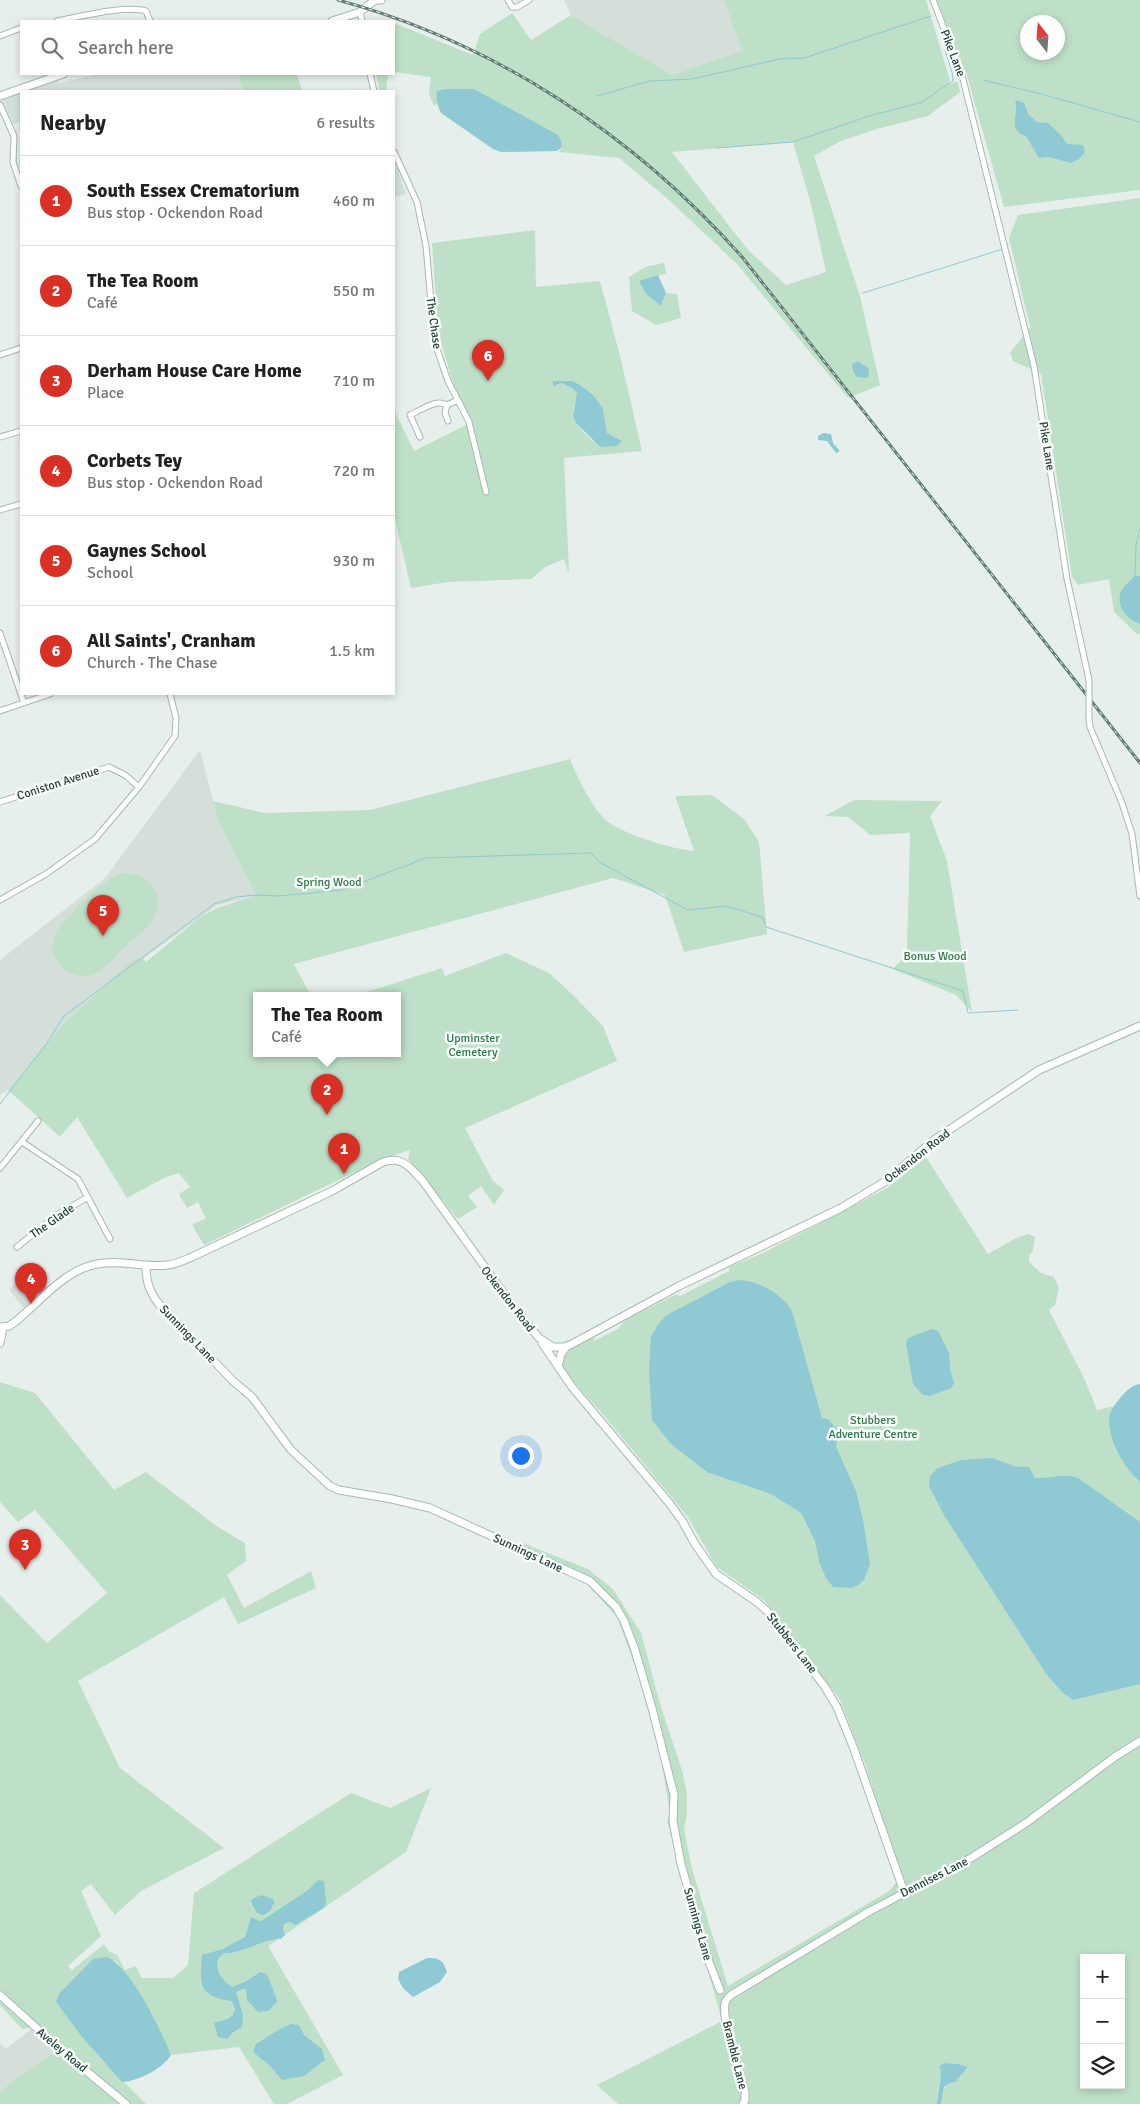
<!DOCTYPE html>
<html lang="en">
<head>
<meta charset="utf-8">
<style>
  body { margin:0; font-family:Signika,sans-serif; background:#f6f6f6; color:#222 }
  .controls { position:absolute; right:15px; bottom:15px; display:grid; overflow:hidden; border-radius:0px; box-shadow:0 2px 8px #0003 }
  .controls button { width:45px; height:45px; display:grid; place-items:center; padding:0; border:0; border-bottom:1px solid #e0e0e0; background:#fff; color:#222; font:25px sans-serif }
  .compass { position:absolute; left:1020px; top:15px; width:45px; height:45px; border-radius:50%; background:#fff; box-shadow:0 2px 8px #0003; rotate:343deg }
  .you { position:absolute; left:520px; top:1455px; width:18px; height:18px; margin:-12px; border:4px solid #fff; border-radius:50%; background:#1a73e8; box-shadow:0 0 0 8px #1a73e833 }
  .badge { display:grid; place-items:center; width:32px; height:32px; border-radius:50%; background:#d93025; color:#fff; font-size:16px; font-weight:700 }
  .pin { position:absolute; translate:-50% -41px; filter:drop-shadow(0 1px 2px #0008) }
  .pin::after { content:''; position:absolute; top:26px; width:18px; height:15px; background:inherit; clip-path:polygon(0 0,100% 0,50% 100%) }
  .popup { position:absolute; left:253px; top:992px; width:148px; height:65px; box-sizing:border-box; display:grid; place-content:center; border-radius:0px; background:#fff; filter:drop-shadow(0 1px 4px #0005); font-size:16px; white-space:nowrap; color:#767676 }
  .popup b { font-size:19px; color:#222 }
  .popup::after { content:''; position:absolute; left:50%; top:100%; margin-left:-10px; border:10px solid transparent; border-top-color:#fff }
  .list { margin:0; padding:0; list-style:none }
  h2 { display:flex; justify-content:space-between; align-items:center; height:65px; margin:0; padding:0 20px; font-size:21px }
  h2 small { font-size:16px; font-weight:400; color:#767676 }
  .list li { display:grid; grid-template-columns:32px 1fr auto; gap:15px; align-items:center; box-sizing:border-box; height:90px; padding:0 20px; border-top:1px solid #e0e0e0 }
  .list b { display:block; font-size:19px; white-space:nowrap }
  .list p { margin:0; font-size:16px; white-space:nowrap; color:#767676 }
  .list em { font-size:16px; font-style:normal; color:#767676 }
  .icon { flex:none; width:28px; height:28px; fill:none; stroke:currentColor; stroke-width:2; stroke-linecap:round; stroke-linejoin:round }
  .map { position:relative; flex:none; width:1140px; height:2104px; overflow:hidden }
  .search { position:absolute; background:#fff; box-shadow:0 2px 8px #0003; left:20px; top:20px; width:375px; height:55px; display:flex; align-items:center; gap:12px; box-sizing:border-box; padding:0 18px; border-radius:0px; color:#767676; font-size:19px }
  .panel { position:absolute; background:#fff; box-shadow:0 2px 8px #0003; left:20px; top:90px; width:375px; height:605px; border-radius:0px }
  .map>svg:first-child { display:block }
</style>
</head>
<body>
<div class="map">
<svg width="1140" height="2104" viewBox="0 0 1140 2104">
  <rect width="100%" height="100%" fill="#e6efeb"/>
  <path fill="#d4dfda" d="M 564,0 L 724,0 L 743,51 L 672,75 L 571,15 Z
    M 48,74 L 56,74 L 59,83 L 100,74 L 238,74 L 243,91 L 21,91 L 21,122 L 13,124 L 0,96 L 0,91 Z
    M 394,158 L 406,194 L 394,197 Z
    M 200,750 L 218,820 L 256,895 L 216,906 L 140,961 L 62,1025 L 8,1090 L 0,1095 L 0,960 L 105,878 Z
    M 32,1269 L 50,1290 L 25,1310 L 9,1289 Z
    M 34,2027 L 59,2048 L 0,2091 L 0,2043 L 6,2049 Z"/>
  <path fill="#bfe0c8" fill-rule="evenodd" d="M 724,0 L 926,0 L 951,84 L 957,81 L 960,92 L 928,116 L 877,129 L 841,141 L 814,156 L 860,296 L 880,385 L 848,398 L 737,264 L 670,201 L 619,158 L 559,152 L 562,147 L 474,89 L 444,89 L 437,91 L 437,104 L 434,106 L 429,94 L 431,77 L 394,72 L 394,23 L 473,55 L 480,34 L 512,13 L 531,40 L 571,15 L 672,75 L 742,51 ZM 793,142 L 811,204 L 826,272 L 786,285 L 748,250 L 672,152 Z
    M 937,0 L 1140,0 L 1140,190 L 1004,207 L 966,72 L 958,57 ZM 1028,22 L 1058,22 L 1058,52 L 1028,52 Z
    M 238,74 L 297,74 L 302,91 L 243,91 Z
    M 376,74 L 388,74 L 386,91 L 380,91 Z
    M 1140,198 L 1140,576 L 1135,576 L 1134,622 L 1140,624 L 1140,634 L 1137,634 L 1114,612 L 1109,579 L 1078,585 L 1072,577 L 1041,374 L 1013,361 L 1010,353 L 1030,327 L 1009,238 L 1018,215 Z
    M 535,230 L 536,287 L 600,281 L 620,356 L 642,451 L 564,458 L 569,574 L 564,559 L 545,567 L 531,579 L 448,582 L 411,588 L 394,515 L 394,410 L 414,451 L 472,422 L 454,387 L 438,332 L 432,243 ZM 555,382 L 580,385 L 603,409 L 607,433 L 614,438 L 600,447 C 591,439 573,426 573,412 C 573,405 577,400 577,393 L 572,388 L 561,383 L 557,385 Z
    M 664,263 L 666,274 L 658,275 L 640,282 L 661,306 L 666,293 L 677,294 L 681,318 L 656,325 L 632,311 L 629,277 L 645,267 Z
    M 570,759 C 577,777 594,813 611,824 C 630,836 672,849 694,851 L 675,796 L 712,795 L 744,819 L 759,842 L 767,934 L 684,952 L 665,895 L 613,878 L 294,964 L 311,996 L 257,996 L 257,1054 L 397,1054 L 397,996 L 354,996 L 442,968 L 445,976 L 506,953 L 549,973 L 573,995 L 603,1026 L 617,1061 L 465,1128 L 493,1181 L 504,1190 L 494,1205 L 481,1186 L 468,1196 L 477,1207 L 458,1219 L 408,1159 L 410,1150 L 380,1160 L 204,1245 L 192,1225 L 206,1218 L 198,1202 L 187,1208 L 179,1194 L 190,1187 L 179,1173 L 166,1177 L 127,1198 L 77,1117 L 60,1137 L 8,1090 L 62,1025 L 132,961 L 143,958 L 146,962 L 199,918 L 217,908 L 256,895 L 218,820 L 213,801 L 265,813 L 370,810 Z
    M 854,800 L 942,801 L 930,816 L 947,861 L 972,1012 L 956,995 L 893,969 L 907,954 L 910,833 L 870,835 L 848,817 L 825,816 Z
    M 125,873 C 146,873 165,892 156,914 C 151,926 137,935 128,944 C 118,953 108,966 97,973 C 81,982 62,972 55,957 C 49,945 54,932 63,922 C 79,907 103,876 125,873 Z
    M 926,1157 L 988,1254 L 1016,1238 L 1028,1234 L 1035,1237 L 1033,1250 L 1029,1257 L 1029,1262 L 1041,1273 L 1054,1277 L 1059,1288 L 1055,1305 L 1049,1310 L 1084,1378 L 1097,1410 L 1113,1406 L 1109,1421 L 1135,1478 L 1140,1482 L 1140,2104 L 941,2104 L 944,2088 L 968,2068 L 958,2064 L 945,2063 L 939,2080 L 937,2104 L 618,2104 L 597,2085 L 722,2021 L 667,1821 L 670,1813 L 660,1753 L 638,1675 L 617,1617 L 586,1583 L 509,1548 L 523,1543 L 588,1569 L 613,1589 L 641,1633 L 659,1700 L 683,1774 L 687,1795 L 687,1813 L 684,1829 L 692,1869 L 728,1986 L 889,1891 L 901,1877 L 865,1764 L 839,1698 L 764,1600 L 717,1567 L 687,1516 L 606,1418 L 572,1380 L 563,1367 L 563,1359 L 571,1349 L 588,1339 L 595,1338 L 594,1341 L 618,1329 L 625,1320 L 677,1294 L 680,1296 L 729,1271 L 729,1267 L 765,1252 L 887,1188 ZM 1084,1958 L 1121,1958 L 1121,2085 L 1084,2085 Z
    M 0,1382 L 35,1393 L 114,1490 L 146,1472 L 215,1525 L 245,1543 L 246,1561 L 227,1575 L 244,1608 L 311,1571 L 316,1588 L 238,1624 L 224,1597 L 78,1681 L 120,1768 L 224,1848 L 141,1891 L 115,1915 L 91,1884 L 81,1891 L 101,1936 L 68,1966 L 72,1970 L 104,1944 L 109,1951 L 117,1955 L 125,1970 L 136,1966 L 142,1978 L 173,1978 L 188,1965 L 194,1893 L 351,1793 L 390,1808 L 431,1788 L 406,1852 L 268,1946 L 343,2075 L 287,2104 L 274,2104 L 239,2047 L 171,2055 L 131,1980 L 115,1960 L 56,2002 L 101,2059 L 146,2104 L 0,2104 L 0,2091 L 59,2048 L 34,2027 L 22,2029 L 0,2005 L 0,1595 L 47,1643 L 107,1593 L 35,1510 L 18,1522 L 0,1502 Z"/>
  <path fill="#8ec9d4" d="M 444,89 L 474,89 L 558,135 L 561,141 L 562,147 L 557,151 L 501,152 L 493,149 L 441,113 C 437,105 436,99 437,91 Z
    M 1015,100 L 1024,103 L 1028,114 L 1037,122 L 1048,123 L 1061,135 L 1067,144 L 1083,145 L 1085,152 L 1079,159 L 1071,163 L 1049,157 L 1039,158 L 1026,136 C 1006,130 1020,115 1015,100 Z
    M 658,275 L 666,293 L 661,306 L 646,294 L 639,281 Z
    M 858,361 L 869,369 L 868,378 L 857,377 L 853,371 L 852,364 Z
    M 553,381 L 572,381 L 580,385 L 593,395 L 603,409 L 607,433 L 622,441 L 617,446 L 600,447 L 576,423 L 573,415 L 577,393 L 572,388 L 561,383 L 553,386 Z
    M 823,433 L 831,434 L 833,443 L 840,451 L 836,453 L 827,441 L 818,440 L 818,436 Z
    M 1135,576 L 1140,576 L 1140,624 C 1126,620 1113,602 1123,588 C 1126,584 1131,580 1135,576 Z
    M 739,1280 C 759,1281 782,1294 792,1311 L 822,1418 L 828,1419 L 838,1431 L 836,1447 L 856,1491 L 863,1520 L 870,1564 L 864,1580 L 858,1585 L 851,1588 L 833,1587 L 826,1578 L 820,1564 L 815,1541 L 801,1513 L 771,1494 L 707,1472 L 671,1444 L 652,1420 L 649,1372 L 651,1337 L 659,1323 L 667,1315 L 730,1282 Z
    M 932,1329 L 938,1331 L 949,1353 L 950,1369 L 954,1383 L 951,1388 L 930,1396 L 923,1395 L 913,1384 L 906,1343 L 908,1338 Z
    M 1140,1384 L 1140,1482 C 1125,1469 1109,1441 1109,1421 C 1109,1411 1115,1404 1121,1397 C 1126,1391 1132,1385 1140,1384 Z
    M 992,1458 L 1014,1466 L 1029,1467 L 1035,1478 C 1050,1479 1064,1473 1078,1478 L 1140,1522 L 1140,1684 L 1073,1700 L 1062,1692 L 1047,1675 L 944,1515 L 929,1486 L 930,1476 L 938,1468 L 961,1460 Z
    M 318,1880 L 324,1881 L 326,1903 L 324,1908 L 295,1925 L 290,1922 L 284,1924 L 283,1929 L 285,1935 L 281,1939 C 269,1937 237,1955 224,1953 C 210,1962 220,1980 232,1987 L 245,1982 L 260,1972 L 267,1974 L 276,1997 L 277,2002 L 268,2011 L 258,2012 L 247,2000 L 246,1989 L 243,1989 L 236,1992 L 243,2015 L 242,2027 L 232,2033 L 228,2039 L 218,2037 L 214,2023 L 228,2019 L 233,2015 L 235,2009 L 232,2001 C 197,1996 200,1984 202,1955 L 223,1949 L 245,1937 L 251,1917 L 259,1921 L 263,1920 L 308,1890 Z
    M 261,1895 L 273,1899 L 274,1903 L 270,1911 L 264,1915 L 257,1913 L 251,1902 L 252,1899 Z
    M 107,1957 C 131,1967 161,2030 171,2055 C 162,2069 139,2081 122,2082 L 82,2037 L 56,2002 L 59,1994 L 93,1959 Z
    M 427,1958 C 440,1958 443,1960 447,1972 L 440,1982 L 413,1997 L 403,1988 L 398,1979 L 399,1972 Z
    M 291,2024 L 299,2025 L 304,2035 L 322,2049 L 325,2060 L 304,2076 L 282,2080 L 270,2066 L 253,2052 L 256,2044 L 278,2030 Z
    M 945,2063 L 958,2064 L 968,2067 L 955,2082 L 950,2083 L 944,2087 L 941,2104 L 937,2104 L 941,2071 L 939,2066 Z"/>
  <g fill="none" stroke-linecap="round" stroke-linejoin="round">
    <path stroke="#8ec9d4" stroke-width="1" d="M 983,80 L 1041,94 L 1140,122
      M 597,96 L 650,81 L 692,79 L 780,59 L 804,58 L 931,16
      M 717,148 L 793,142 L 869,116 L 922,102 L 953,81 L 952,72 L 945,50
      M 863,293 L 1003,249
      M 1135,576 L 1136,545 L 1140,529
      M 0,1104 L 47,1043 L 64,1016 L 214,904 L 236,897 L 256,895 L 279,896 L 342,890 L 426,858 L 591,853 L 599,862 L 688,910 L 726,906 L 762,917 L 766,927 L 963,991 L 968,1013 L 1017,1010"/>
    <g stroke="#a8b8b2" stroke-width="7">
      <path id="street" d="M 508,0 L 512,7 L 517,7 L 529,0
        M 933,0 L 962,75 L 1034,366 L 1067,579 L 1089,680
        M 360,12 L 362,21
        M 57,21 C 79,17 125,5 146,11 L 150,21
        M 0,36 L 21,28
        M 370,74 L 374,91
        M 0,105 L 14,136 L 13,162 L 21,186
        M 394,152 L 417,202 L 426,246 L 434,335 L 438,352 L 448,381 L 469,422 L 486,492
        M 0,355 L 21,348
        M 447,405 L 445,413 L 448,421
        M 0,437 L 21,431
        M 420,437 L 410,415 C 420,411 436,398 447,405 L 458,400
        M 0,510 L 21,504
        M 0,633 L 24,703
        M 0,711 L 50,694
        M 1089,718 L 1090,727 L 1122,803 L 1132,834 L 1140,896
        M 0,802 L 109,767 L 125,775 L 139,787
        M 0,900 L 46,874 L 95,839 L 139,787 L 175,736 L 176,718 L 170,694
        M 22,1142 L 78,1179 L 110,1239
        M 0,1168 L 38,1121
        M 17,1247 L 57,1215 L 88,1197"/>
    </g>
    <g stroke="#a4bbb3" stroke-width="9">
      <path id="secondary" d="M 332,21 L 360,12 L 375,0 L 381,0
        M 0,96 L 63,74
        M 146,1265 C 146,1282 149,1291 159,1304 L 233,1381 L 252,1397 L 291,1450 L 330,1486 L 339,1490 L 392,1499 L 430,1508 L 590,1581 L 616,1607 L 624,1621 L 634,1647 L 652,1708 L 674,1795 L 673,1821 L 681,1864 L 709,1962 L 720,1990
        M 0,1327 L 9,1326 L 15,1322 C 40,1302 64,1270 97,1264 C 120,1259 143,1268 167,1265 C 175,1265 184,1260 192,1257 L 332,1191 L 383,1162 C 403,1156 409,1167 422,1180 L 518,1313 L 539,1338 L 553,1347 L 564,1347 L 572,1344 L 679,1286 L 841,1208 L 886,1181 L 934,1140 L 1039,1070 L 1140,1026
        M 0,1343 L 3,1327
        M 542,1343 L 572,1387 L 670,1504 L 683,1522 L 695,1544 L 716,1574 L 757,1602 L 769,1613 L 825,1687 L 837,1707 L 854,1749 L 904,1892
        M 558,1367 L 561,1354 L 567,1346
        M 0,1995 L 61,2050 L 126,2104
        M 743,2104 L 745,2100 L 745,2092 C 739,2072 722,2023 725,2004 C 725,2000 728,1998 731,1995 L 870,1911 L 971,1858 L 1026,1823 L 1116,1756 L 1140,1741"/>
    </g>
    <use href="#street" stroke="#fff" stroke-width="5"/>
    <use href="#secondary" stroke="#fff" stroke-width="7"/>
    <g stroke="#5f7d75" stroke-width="3">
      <path id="rail" d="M 338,0 C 496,43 635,136 743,258 L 1140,763"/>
    </g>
    <use href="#rail" stroke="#f7fbf9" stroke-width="1" stroke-dasharray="4" stroke-linecap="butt"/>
    <g stroke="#a8b8b2" stroke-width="7" stroke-linecap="butt">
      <path id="street-bridge" d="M 1089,680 L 1089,718"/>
    </g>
    <use href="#street-bridge" stroke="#fff" stroke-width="5"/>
  </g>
  <g text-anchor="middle" stroke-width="5" stroke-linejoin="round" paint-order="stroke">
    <g font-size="12" fill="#24423a" stroke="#f7fbf9">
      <text transform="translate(953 53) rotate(69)" y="4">Pike Lane</text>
      <text transform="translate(434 323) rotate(82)" y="4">The Chase</text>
      <text transform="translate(1047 446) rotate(81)" y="4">Pike Lane</text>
      <text transform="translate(58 783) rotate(-18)" y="4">Coniston Avenue</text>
      <text transform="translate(917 1156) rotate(-38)" y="4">Ockendon Road</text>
      <text transform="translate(52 1221) rotate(-35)" y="4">The Glade</text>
      <text transform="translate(508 1299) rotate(52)" y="4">Ockendon Road</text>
      <text transform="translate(188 1334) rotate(46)" y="4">Sunnings Lane</text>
      <text transform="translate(528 1553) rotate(25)" y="4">Sunnings Lane</text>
      <text transform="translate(792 1643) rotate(52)" y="4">Stubbers Lane</text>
      <text transform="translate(934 1877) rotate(-27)" y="4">Dennises Lane</text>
      <text transform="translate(698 1924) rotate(74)" y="4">Sunnings Lane</text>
      <text transform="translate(62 2050) rotate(40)" y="4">Aveley Road</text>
      <text transform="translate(735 2055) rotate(76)" y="4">Bramble Lane</text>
    </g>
    <g font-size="12" fill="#2d7a4b" stroke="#f7fbf9">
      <text x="329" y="886">Spring Wood</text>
      <text x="935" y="960">Bonus Wood</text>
      <text x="473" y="1042">Upminster<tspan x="473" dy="14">Cemetery</tspan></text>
      <text x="873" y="1424">Stubbers<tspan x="873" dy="14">Adventure Centre</tspan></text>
    </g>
  </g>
</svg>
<div class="controls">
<button>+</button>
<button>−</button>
<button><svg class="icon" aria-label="layers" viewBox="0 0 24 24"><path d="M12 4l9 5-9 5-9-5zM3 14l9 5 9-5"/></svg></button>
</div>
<svg class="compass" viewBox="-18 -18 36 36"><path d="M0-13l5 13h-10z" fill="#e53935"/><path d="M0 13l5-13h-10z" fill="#767676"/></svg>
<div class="you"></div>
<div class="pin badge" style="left:344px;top:1174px">1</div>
<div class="pin badge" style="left:327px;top:1115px">2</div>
<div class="popup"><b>The Tea Room</b>Café</div>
<div class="pin badge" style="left:25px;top:1570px">3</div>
<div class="pin badge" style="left:31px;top:1304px">4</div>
<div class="pin badge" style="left:103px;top:936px">5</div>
<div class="pin badge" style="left:488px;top:381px">6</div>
<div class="search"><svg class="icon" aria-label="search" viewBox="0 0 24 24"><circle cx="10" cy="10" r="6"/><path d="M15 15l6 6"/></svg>Search here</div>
<section class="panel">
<h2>Nearby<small>6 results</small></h2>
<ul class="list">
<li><span class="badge">1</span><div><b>South Essex Crematorium</b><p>Bus stop · Ockendon Road</p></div><em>460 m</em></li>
<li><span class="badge">2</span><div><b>The Tea Room</b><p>Café</p></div><em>550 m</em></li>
<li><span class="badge">3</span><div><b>Derham House Care Home</b><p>Place</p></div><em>710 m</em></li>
<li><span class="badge">4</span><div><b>Corbets Tey</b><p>Bus stop · Ockendon Road</p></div><em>720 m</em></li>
<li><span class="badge">5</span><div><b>Gaynes School</b><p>School</p></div><em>930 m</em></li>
<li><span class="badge">6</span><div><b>All Saints', Cranham</b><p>Church · The Chase</p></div><em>1.5 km</em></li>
</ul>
</section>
</div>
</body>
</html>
